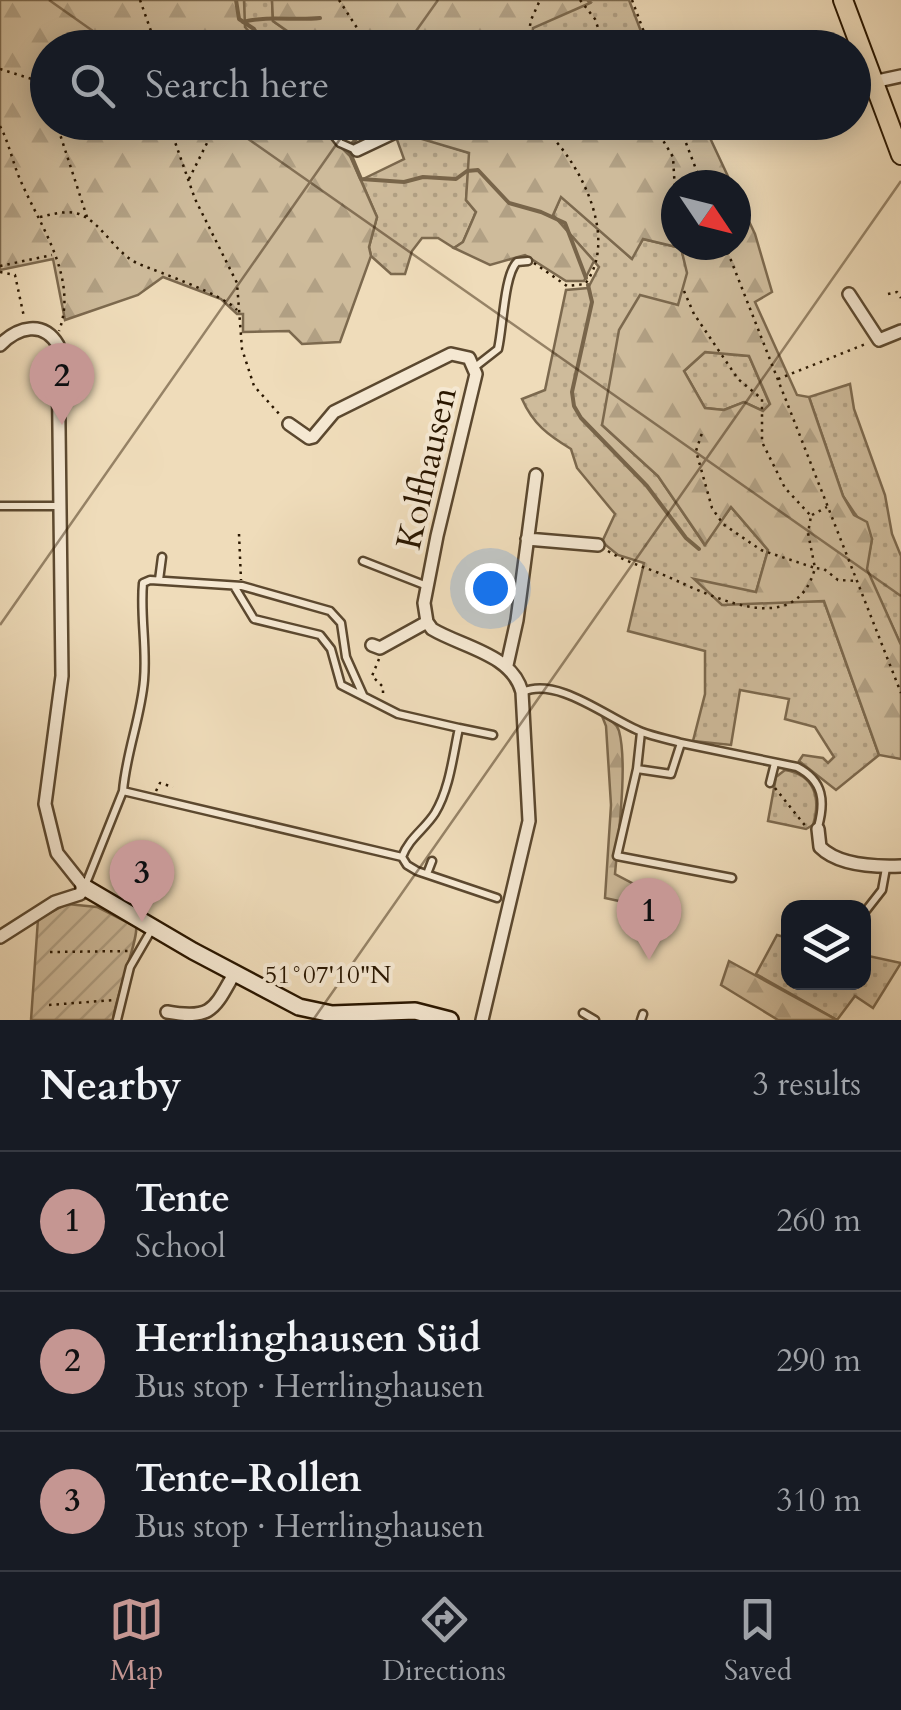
<!DOCTYPE html>
<html lang="en">
<head>
<meta charset="utf-8">
<style>
  body { margin:0; font-family:Cardo,serif; background:#242831; color:#f1f3f6 }
  .controls { position:absolute; right:30px; bottom:30px; display:grid; overflow:hidden; border-radius:20px; box-shadow:0 5px 25px #0003 }
  .controls button { width:90px; height:90px; display:grid; place-items:center; padding:0; border:0; border-bottom:2px solid #363941; background:#171b24; color:#f1f3f6; font:50px sans-serif }
  .compass { position:absolute; left:661px; top:170px; width:90px; height:90px; border-radius:50%; background:#171b24; box-shadow:0 5px 25px #0003; rotate:125deg }
  .you { position:absolute; left:490px; top:588px; width:35px; height:35px; margin:-25px; border:8px solid #fff; border-radius:50%; background:#1a73e8; box-shadow:0 0 0 15px #1a73e833 }
  .badge { display:grid; place-items:center; width:65px; height:65px; border-radius:50%; background:#c59692; color:#111; font-size:32px; font-weight:700 }
  .pin { position:absolute; translate:-50% -82px; filter:drop-shadow(0 2px 5px #0008) }
  .pin::after { content:''; position:absolute; top:52px; width:35px; height:30px; background:inherit; clip-path:polygon(0 0,100% 0,50% 100%) }
  .list { margin:0; padding:0; list-style:none }
  h2 { display:flex; justify-content:space-between; align-items:center; height:130px; margin:0; padding:0 40px; font-size:42px }
  h2 small { font-size:32px; font-weight:400; color:#9ea1a6 }
  .list li { display:grid; grid-template-columns:65px 1fr auto; gap:30px; align-items:center; box-sizing:border-box; height:140px; padding:0 40px; border-top:2px solid #363941 }
  .list b { display:block; font-size:38px; white-space:nowrap }
  .list p { margin:0; font-size:32px; white-space:nowrap; color:#9ea1a6 }
  .list em { font-size:32px; font-style:normal; color:#9ea1a6 }
  .icon { flex:none; width:55px; height:55px; fill:none; stroke:currentColor; stroke-width:2; stroke-linecap:round; stroke-linejoin:round }
  .map { position:relative; flex:none; width:901px; height:1020px; overflow:hidden }
  .search { position:absolute; background:#171b24; box-shadow:0 5px 25px #0003; left:30px; right:30px; top:30px; height:110px; display:flex; align-items:center; gap:25px; box-sizing:border-box; padding:0 35px; border-radius:55px; color:#9ea1a6; font-size:38px }
  .sheet { height:550px; background:#171b24 }
  nav { display:flex; justify-content:space-around; align-items:center; box-sizing:border-box; height:140px; border-top:2px solid #363941; background:#171b24; font-size:28px; color:#9ea1a6 }
  nav a { display:grid; justify-items:center; gap:5px }
  nav .on { color:#c59692 }
  .map>svg:first-child { display:block }
</style>
</head>
<body>
<div class="map">
<svg width="901" height="1020" viewBox="0 0 901 1020">
  <defs>
    <pattern id="grass-dots" width="8" height="8" patternUnits="userSpaceOnUse" patternTransform="scale(2.5)"><rect width="8" height="8" fill="#cebb9b"/><path d="M2 2h.1M6 6h.1" fill="none" stroke="#b1a084" stroke-width="1.8" stroke-linecap="round"/></pattern>
    <pattern id="forest-firs" width="22" height="20" patternUnits="userSpaceOnUse" patternTransform="scale(2.5)"><rect width="22" height="20" fill="#cebb9b"/><path d="M5 1l3.5 6h-7zM16 11l3.5 6h-7z" fill="#b1a084"/></pattern>
    <pattern id="garden-furrows" width="10" height="10" patternUnits="userSpaceOnUse" patternTransform="scale(2.5)"><rect width="10" height="10" fill="#cebb9b"/><path d="M-1 1l2-2M0 10L10 0M9 11l2-2" fill="none" stroke="#b1a084"/></pattern>
  </defs>
  <rect width="100%" height="100%" fill="#efdcba"/>
  <filter id="stains"><feTurbulence type="fractalNoise" baseFrequency=".002" numOctaves="4"/><feColorMatrix values="0 0 0 0 .2 0 0 0 0 .09 0 0 0 0 .02 0 0 0 .5 -.17"/></filter>
  <radialGradient id="worn" r=".72"><stop offset=".6" stop-color="#630" stop-opacity="0"/><stop offset="1" stop-color="#630" stop-opacity=".3"/></radialGradient>
  <path fill="url(#grass-dots)" stroke="#7c694e" stroke-width="2.5" d="M 244,0 L 272,0 L 273,21 L 310,47 L 262,47 L 244,27 Z
    M 587,0 L 629,0 L 647,47 L 385,47 L 590,2 Z
    M 402,132 L 470,153 L 466,200 L 476,212 L 463,242 L 454,248 L 438,238 L 422,238 L 412,251 L 405,274 L 391,274 L 371,256 L 369,247 L 377,217 L 361,180 L 404,159 L 396,137 Z
    M 561,196 L 631,258 L 643,239 L 681,248 L 688,273 L 678,306 L 602,425 L 658,476 L 704,544 L 731,507 L 768,550 L 756,592 L 722,604 L 824,601 L 879,755 L 836,790 L 799,761 L 803,755 L 823,758 L 828,763 L 834,757 L 815,727 L 785,719 L 789,699 L 740,690 L 731,745 L 693,741 L 705,694 L 705,651 L 628,631 L 644,563 L 618,555 L 602,542 L 615,514 L 577,468 L 571,449 C 548,435 533,424 522,399 L 545,390 L 566,290 L 588,288 L 599,267 L 553,215 Z
    M 705,352 L 749,356 L 770,405 L 763,411 L 744,402 L 724,410 L 705,408 L 684,371 Z
    M 850,384 L 854,409 L 885,495 L 892,534 L 901,556 L 901,645 L 866,569 L 872,539 L 843,496 L 809,397 Z
    M 785,770 C 815,775 821,798 813,825 L 806,829 L 768,821 L 776,777 Z
    M 777,935 L 788,938 L 788,982 L 864,982 L 864,955 L 901,963 L 873,1008 L 855,996 L 837,1020 L 756,974 Z"/>
  <path fill="url(#forest-firs)" stroke="#7c694e" stroke-width="2.5" fill-rule="evenodd" d="M 0,0 L 244,0 L 245,27 L 262,47 L 48,48 L 48,122 L 317,123 L 350,156 L 377,217 L 369,247 L 371,256 L 340,342 L 302,344 L 289,331 L 243,332 L 243,314 L 237,314 L 221,299 L 163,277 L 138,295 L 65,320 L 53,259 L 0,270 Z
    M 272,0 L 587,0 L 590,3 L 533,28 L 531,47 L 310,47 L 273,21 Z
    M 362,123 L 703,123 L 732,185 L 676,185 L 676,245 L 736,245 L 736,194 L 755,234 L 772,292 L 755,302 L 797,395 L 809,397 L 843,496 L 854,515 L 867,522 L 872,539 L 867,569 L 901,645 L 901,759 L 879,755 L 824,601 L 722,605 L 694,579 L 756,592 L 768,550 L 731,507 L 705,545 L 658,476 L 602,425 L 619,330 L 640,295 L 678,305 L 687,273 L 681,248 L 643,239 L 632,259 L 561,197 L 553,215 L 594,261 L 584,281 L 566,281 L 525,255 L 490,265 L 454,248 L 463,242 L 476,212 L 466,200 L 469,153 L 402,133 L 396,137 L 375,140 ZM 705,352 L 749,356 L 770,404 L 763,411 L 744,402 L 724,410 L 705,408 L 684,371 Z
    M 602,716 C 610,719 617,723 619,731 C 628,764 618,838 615,874 L 645,890 L 642,906 L 605,898 L 611,805 L 606,726 Z
    M 729,961 L 837,1020 L 778,1020 L 721,985 Z"/>
  <path fill="url(#garden-furrows)" stroke="#7c694e" stroke-width="2.5" d="M 67,904 L 97,907 L 136,927 C 139,938 115,998 113,1020 L 31,1020 L 38,919 Z"/>
  <g fill="none" stroke-linecap="round" stroke-linejoin="round">
    <path stroke="#78654a" stroke-width="4" d="M 236,0 L 239,19 L 254,29 L 266,48
      M 243,22 C 270,15 293,21 320,18
      M 346,122 L 358,137 L 348,148 L 361,179 L 404,182 L 423,177 L 456,179 L 467,171 L 478,170 L 509,203 L 541,212 L 565,223 L 586,278
      M 588,285 L 592,302 L 572,392 L 574,406 L 581,418 L 647,486 L 686,538 L 699,549"/>
    <g stroke="#5b482f" stroke-width="11">
      <path id="lane" d="M 323,122 L 340,143 L 356,150
        M 475,367 L 498,349 C 503,328 504,275 517,262 L 528,261
        M 0,506 L 59,506
        M 363,561 L 427,586
        M 159,580 L 162,557
        M 234,586 L 254,619 L 320,635 L 331,649 L 341,685 L 398,714 L 459,728 C 453,755 450,788 435,813 C 425,829 409,838 402,857
        M 523,692 C 558,676 610,720 642,732 C 655,737 668,739 681,743
        M 459,728 L 493,735
        M 641,732 L 637,769 L 617,856 L 732,878
        M 637,769 L 671,774 L 681,743 L 797,767 C 824,781 825,802 818,827
        M 770,783 L 775,763
        M 123,791 C 126,753 141,717 144,680 C 147,647 140,616 143,583 L 150,580 L 242,586 L 330,611 L 341,623 L 346,657 L 363,695
        M 427,874 L 432,861
        M 85,886 L 123,791 L 402,857 L 407,865 L 417,871 L 497,898
        M 864,913 L 882,890 L 886,868
        M 583,1013 L 595,1020
        M 117,1020 L 130,967 L 152,929
        M 641,1020 L 643,1014"/>
    </g>
    <g stroke="#5b482f" stroke-width="16">
      <path id="street" d="M 873,82 L 901,76
        M 357,150 L 393,133
        M 849,294 L 879,340 L 901,331
        M 0,345 C 18,327 43,320 58,345 L 62,676 L 45,804 L 57,853 L 84,887 L 80,894 L 55,902 L 0,937
        M 289,424 L 309,438 L 313,437 L 334,412 L 451,354 L 469,358 L 476,374 L 437,536 L 424,603 L 427,622 L 432,629 C 462,647 512,654 522,692 L 529,821 L 482,1020
        M 527,539 L 598,545
        M 372,645 L 380,648 L 427,622
        M 507,665 L 517,620 L 536,475
        M 818,829 L 820,847 C 839,866 876,867 901,866
        M 167,1012 C 212,1020 214,1009 234,974"/>
    </g>
    <g stroke="#2a1701" stroke-width="20">
      <path id="secondary" d="M 84,887 L 193,951 L 299,1007 L 332,1014 L 415,1011 L 450,1020"/>
    </g>
    <g stroke="#2a1701" stroke-width="22">
      <path id="primary" d="M 843,0 L 901,155"/>
    </g>
    <path stroke="#2a1701" stroke-width="2.5" stroke-dasharray="2.5 5" stroke-linecap="butt" d="M 140,0 L 157,48
      M 339,0 L 370,48
      M 580,0 L 595,19 L 605,48
      M 632,0 L 650,48
      M 314,48 L 328,43 L 351,48
      M 526,48 L 531,20 L 540,0
      M 0,69 L 35,80 L 48,104
      M 56,122 L 87,217
      M 168,122 L 195,199 L 237,283 L 242,349 L 254,386 L 281,416
      M 652,122 L 673,157 L 676,208
      M 678,122 L 702,185
      M 0,126 C 9,143 12,160 19,177 C 39,225 79,277 59,331
      M 189,179 L 211,135 L 232,122
      M 40,217 C 53,214 66,210 79,214 C 104,224 114,253 139,264 C 161,273 224,295 237,310
      M 725,245 L 901,693
      M 534,263 L 567,286 L 585,284 C 621,237 577,154 536,122
      M 0,266 L 52,255
      M 0,272 L 15,275 L 24,317
      M 684,291 L 694,314 L 738,379 L 762,399 L 762,442 L 785,488 L 811,516 L 808,533 L 815,568 L 761,550 L 723,524 L 712,508 L 696,451 L 703,430
      M 888,294 L 897,292 L 901,298
      M 778,379 L 868,343
      M 812,515 L 827,507
      M 239,534 L 241,580
      M 608,551 C 624,561 641,566 659,573 C 703,591 795,645 815,568 L 824,569 L 838,580 L 858,581
      M 379,659 L 372,676 L 383,687 L 383,694
      M 775,788 L 807,828
      M 156,791 L 160,783 L 173,787
      M 50,952 L 131,951
      M 49,1005 L 114,1000"/>
    <use href="#lane" stroke="#f5e8d2" stroke-width="6"/>
    <use href="#street" stroke="#f5e8d2" stroke-width="11"/>
    <use href="#secondary" stroke="#f5e8d2" stroke-width="15"/>
    <use href="#primary" stroke="#efdcba" stroke-width="18"/>
  </g>
  <path fill="none" stroke="#2a1701" stroke-width="2.5" stroke-opacity="0.45" d="M 49,0 L 117,48M 404,48 L 438,0M 224,122 L 901,596M 0,625 L 352,122M 313,1020 L 901,181"/>
  <g text-anchor="middle" stroke-width="8" stroke-linejoin="round" paint-order="stroke">
    <g font-size="35" fill="#2a1701" stroke="#f5e8d2">
      <text transform="translate(426 468) rotate(-77)" y="12">Kolfhausen</text>
    </g>
  </g>
  <g font-size="25" text-anchor="middle" fill="#2a1701" stroke="#f5e8d2" stroke-width="8" stroke-linejoin="round" paint-order="stroke">
    <text x="328" y="983">51°07'10"N</text>
  </g>
  <rect width="100%" height="100%" filter="url(#stains)"/>
  <rect width="100%" height="100%" fill="url(#worn)"/>
</svg>
<div class="controls">
<button><svg class="icon" aria-label="layers" viewBox="0 0 24 24"><path d="M12 4l9 5-9 5-9-5zM3 14l9 5 9-5"/></svg></button>
</div>
<svg class="compass" viewBox="-18 -18 36 36"><path d="M0-13l5 13h-10z" fill="#e53935"/><path d="M0 13l5-13h-10z" fill="#9ea1a6"/></svg>
<div class="you"></div>
<div class="pin badge" style="left:649px;top:960px">1</div>
<div class="pin badge" style="left:62px;top:425px">2</div>
<div class="pin badge" style="left:142px;top:922px">3</div>
<div class="search"><svg class="icon" aria-label="search" viewBox="0 0 24 24"><circle cx="10" cy="10" r="6"/><path d="M15 15l6 6"/></svg>Search here</div>
</div>
<section class="sheet">
<h2>Nearby<small>3 results</small></h2>
<ul class="list">
<li><span class="badge">1</span><div><b>Tente</b><p>School</p></div><em>260 m</em></li>
<li><span class="badge">2</span><div><b>Herrlinghausen Süd</b><p>Bus stop · Herrlinghausen</p></div><em>290 m</em></li>
<li><span class="badge">3</span><div><b>Tente-Rollen</b><p>Bus stop · Herrlinghausen</p></div><em>310 m</em></li>
</ul>
</section>
<nav>
<a class="on"><svg class="icon" aria-label="map" viewBox="0 0 24 24"><path d="M3 6l6-2 6 2 6-2v14l-6 2-6-2-6 2zM9 4v14M15 6v14"/></svg>Map</a>
<a><svg class="icon" aria-label="directions" viewBox="0 0 24 24"><path d="M12 3l9 9-9 9-9-9zM9 14v-3h6M13 9l2 2-2 2"/></svg>Directions</a>
<a><svg class="icon" aria-label="saved" viewBox="0 0 24 24"><path d="M7 4h10v16l-5-4-5 4z"/></svg>Saved</a>
</nav>
</body>
</html>
